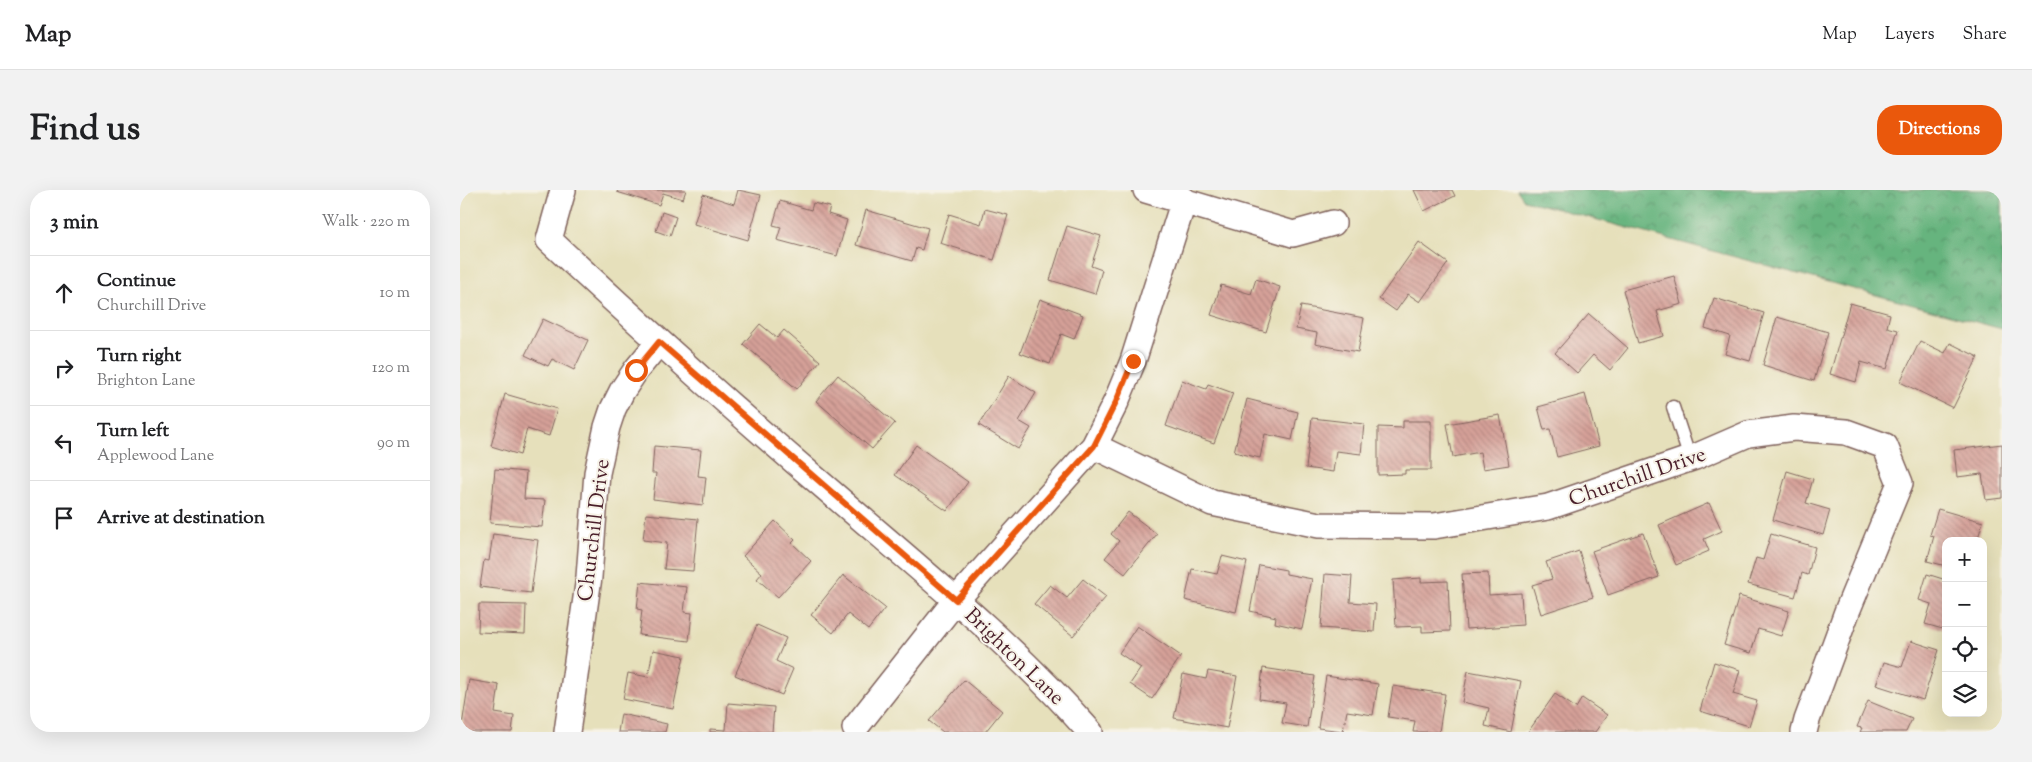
<!DOCTYPE html>
<html lang="en">
<head>
<meta charset="utf-8">
<style>
  body { margin:0; font-family:"Sorts Mill Goudy",serif; background:#f2f2f2; color:#202124 }
  .controls { position:absolute; right:15px; bottom:15px; display:grid; overflow:hidden; border-radius:10px; box-shadow:0 5px 20px #0002 }
  .controls button { width:45px; height:45px; display:grid; place-items:center; padding:0; border:0; border-bottom:1px solid #e0e0e0; background:#fff; color:#202124; font:25px sans-serif }
  .stop { position:absolute; width:15px; height:15px; margin:-11px; border:4px solid #ea580c; border-radius:50%; background:#fff }
  .stop.end { background:#ea580c; border-color:#fff; box-shadow:0 1px 5px #0008 }
  .list { margin:0; padding:0; list-style:none }
  h2 { display:flex; justify-content:space-between; align-items:center; height:65px; margin:0; padding:0 20px; font-size:21px }
  h2 small { font-size:16px; font-weight:400; color:#757577 }
  .list li { display:grid; grid-template-columns:32px 1fr auto; gap:15px; align-items:center; box-sizing:border-box; height:75px; padding:0 20px; border-top:1px solid #e0e0e0 }
  .list b { display:block; font-size:19px; white-space:nowrap }
  .list p { margin:0; font-size:16px; white-space:nowrap; color:#757577 }
  .list em { font-size:16px; font-style:normal; color:#757577 }
  .icon { flex:none; width:28px; height:28px; fill:none; stroke:currentColor; stroke-width:2; stroke-linecap:round; stroke-linejoin:round }
  .map { position:relative; flex:none; width:1542px; height:542px; overflow:hidden; border-radius:20px }
  header { display:flex; align-items:center; gap:30px; box-sizing:border-box; height:70px; padding:0 25px; background:#fff; border-bottom:1px solid #e0e0e0 }
  header strong { font-size:24px }
  nav { display:flex; gap:28px; margin-inline-start:auto; font-size:18px }
  .intro { display:flex; align-items:center; justify-content:space-between; box-sizing:border-box; height:120px; padding:0 30px }
  h1 { margin:0; font-size:35px }
  .button { padding:12px 22px; border-radius:20px; background:#ea580c; color:#fff; font-size:18px; font-weight:700 }
  main { display:flex; gap:30px; padding:0 30px }
  aside { flex:1; background:#fff; border-radius:20px; box-shadow:0 5px 20px #0002 }
  .map>svg:first-child { display:block }
</style>
</head>
<body>
<header>
<strong>Map</strong>
<nav><a>Map</a><a>Layers</a><a>Share</a></nav>
</header>
<div class="intro"><h1>Find us</h1><a class="button">Directions</a></div>
<main>
<aside>
<h2>3 min<small>Walk · 220 m</small></h2>
<ul class="list">
<li><svg class="icon" aria-label="ahead" viewBox="0 0 24 24"><path d="M12 20V5M6 11l6-6 6 6"/></svg><div><b>Continue</b><p>Churchill Drive</p></div><em>10 m</em></li>
<li><svg class="icon" aria-label="right" viewBox="0 0 24 24"><path d="M7 20v-9h11M14 6l5 5-5 5"/></svg><div><b>Turn right</b><p>Brighton Lane</p></div><em>120 m</em></li>
<li><svg class="icon" aria-label="left" viewBox="0 0 24 24"><path d="M17 20v-9H6M10 6l-5 5 5 5"/></svg><div><b>Turn left</b><p>Applewood Lane</p></div><em>90 m</em></li>
<li><svg class="icon" aria-label="arrive" viewBox="0 0 24 24"><path d="M6 21V4h12l-3 4 3 4H6"/></svg><div><b>Arrive at destination</b></div></li>
</ul>
</aside>
<div class="map">
<svg width="1542" height="542" viewBox="0 0 1542 542">
  <defs>
    <pattern id="forest-crowns" width="20" height="18" patternUnits="userSpaceOnUse" patternTransform="scale(1.25)"><rect width="20" height="18" fill="#66b47e"/><path d="M2 6a3 3 0 1 1 6 0M12 15a3 3 0 1 1 6 0" fill="none" stroke="#569267"/></pattern>
    <pattern id="building-back-hatch" width="6" height="6" patternUnits="userSpaceOnUse" patternTransform="scale(1.25)"><rect width="6" height="6" fill="#d6a199"/><path d="M-1 5l2 2M0 0l6 6M5-1l2 2" fill="none" stroke="#b0837d"/></pattern>
  </defs>
  <rect width="100%" height="100%" fill="#f7f3e8"/>
  <filter id="ink" filterUnits="userSpaceOnUse"><feTurbulence type="fractalNoise" baseFrequency=".02" numOctaves="2"/><feDisplacementMap in="SourceGraphic" scale="10" xChannelSelector="R" yChannelSelector="G"/><feConvolveMatrix kernelMatrix="1 2 1 2 8 2 1 2 1" color-interpolation-filters="sRGB"/></filter>
  <filter id="wash" filterUnits="userSpaceOnUse"><feTurbulence type="fractalNoise" baseFrequency=".0096" numOctaves="4" result="noise"/><feDisplacementMap in="SourceGraphic" scale="20" xChannelSelector="R" yChannelSelector="G"/><feGaussianBlur stdDeviation="1.12" result="paint"/><feColorMatrix in="noise" values="0 0 0 0 0 0 0 0 0 0 0 0 0 0 0 0 0 1.4 0 .05"/><feComposite in="paint" operator="in"/></filter>
  <g filter="url(#wash)">
    <rect width="100%" height="100%" fill="#e6e0bb"/>
    <path fill="url(#forest-crowns)" stroke="#586a54" d="M 1057,0 L 1542,0 L 1542,139 L 1064,10 Z"/>
    <g id="blocks">
      <path fill="url(#building-back-hatch)" d="M 158,0 L 226,0 L 223,9 L 203,3 L 199,15 L 157,2 Z
        M 278,0 L 301,5 L 288,50 L 234,34 L 243,4 L 274,14 Z
        M 954,0 L 992,0 L 995,6 L 964,21 Z
        M 320,11 L 351,20 L 353,13 L 370,17 L 368,24 L 387,30 L 377,66 L 317,50 L 321,37 L 313,35 Z
        M 525,19 L 548,25 L 534,70 L 480,53 L 489,24 L 521,34 Z
        M 406,20 L 468,38 L 462,60 L 456,58 L 452,71 L 396,55 Z
        M 202,22 L 216,27 L 210,46 L 196,41 Z
        M 607,36 L 641,46 L 631,76 L 642,80 L 635,104 L 590,90 Z
        M 959,52 L 988,73 L 960,112 L 948,104 L 936,121 L 919,109 Z
        M 1214,86 L 1222,114 L 1197,121 L 1204,146 L 1178,153 L 1163,100 Z
        M 796,89 L 820,97 L 806,142 L 751,125 L 761,95 L 791,104 Z
        M 1254,108 L 1304,123 L 1290,171 L 1265,164 L 1270,146 L 1245,138 Z
        M 580,109 L 623,125 L 614,149 L 601,144 L 590,174 L 560,163 Z
        M 1390,113 L 1430,124 L 1427,137 L 1438,140 L 1427,179 L 1401,172 L 1396,192 L 1370,184 Z
        M 841,116 L 904,128 L 898,162 L 855,154 L 857,143 L 836,139 Z
        M 1129,124 L 1168,158 L 1150,180 L 1133,165 L 1117,183 L 1095,163 Z
        M 1317,127 L 1368,142 L 1354,191 L 1303,175 Z
        M 83,129 L 128,150 L 114,180 L 92,169 L 88,176 L 65,165 Z
        M 300,134 L 317,148 L 324,140 L 360,171 L 337,199 L 283,154 Z
        M 1460,151 L 1485,163 L 1490,153 L 1518,167 L 1493,218 L 1440,192 Z
        M 378,185 L 435,233 L 412,259 L 356,211 Z
        M 549,186 L 576,203 L 559,231 L 571,238 L 558,259 L 519,235 Z
        M 722,190 L 746,199 L 748,194 L 773,203 L 754,253 L 706,236 Z
        M 45,204 L 97,219 L 89,246 L 67,239 L 60,265 L 31,256 Z
        M 1125,204 L 1139,256 L 1097,267 L 1090,239 L 1084,240 L 1078,217 Z
        M 787,209 L 838,222 L 832,250 L 805,244 L 800,268 L 774,262 Z
        M 1040,225 L 1049,275 L 1023,279 L 1020,262 L 993,267 L 987,234 Z
        M 852,228 L 904,234 L 901,264 L 876,261 L 873,282 L 846,278 Z
        M 943,231 L 971,231 L 971,280 L 945,280 L 945,284 L 918,285 L 918,237 L 943,238 Z
        M 1542,254 L 1542,308 L 1526,310 L 1522,284 L 1497,287 L 1494,260 Z
        M 456,255 L 508,292 L 487,321 L 435,285 Z
        M 194,256 L 241,260 L 238,286 L 246,287 L 243,315 L 193,309 L 196,283 L 192,283 Z
        M 35,279 L 66,282 L 64,309 L 85,310 L 82,337 L 30,333 Z
        M 1327,281 L 1353,289 L 1346,313 L 1370,320 L 1363,345 L 1313,330 Z
        M 1249,313 L 1262,341 L 1244,349 L 1249,361 L 1216,375 L 1199,335 Z
        M 1478,319 L 1523,332 L 1517,351 L 1486,351 L 1486,376 L 1467,371 L 1474,346 L 1470,345 Z
        M 668,322 L 697,344 L 665,384 L 645,368 L 659,351 L 651,344 Z
        M 186,324 L 238,329 L 233,381 L 204,379 L 207,353 L 183,350 Z
        M 315,331 L 335,350 L 332,353 L 351,371 L 318,407 L 297,389 L 302,383 L 283,366 Z
        M 1183,343 L 1199,387 L 1148,405 L 1132,361 Z
        M 33,344 L 78,350 L 71,403 L 20,397 L 24,370 L 29,371 Z
        M 1311,344 L 1355,357 L 1348,385 L 1342,383 L 1335,407 L 1288,394 L 1296,368 L 1303,370 Z
        M 1119,361 L 1133,407 L 1081,424 L 1072,395 L 1092,389 L 1086,372 Z
        M 762,366 L 787,372 L 776,422 L 725,410 L 732,379 L 757,384 Z
        M 799,375 L 826,380 L 826,384 L 852,389 L 842,439 L 815,433 L 816,427 L 790,421 Z
        M 1028,383 L 1029,405 L 1061,403 L 1063,435 L 1006,439 L 1002,384 Z
        M 865,384 L 892,386 L 890,412 L 916,414 L 914,442 L 861,438 Z
        M 1467,384 L 1486,390 L 1486,440 L 1465,434 L 1471,414 L 1459,410 Z
        M 383,385 L 425,418 L 408,440 L 388,424 L 373,443 L 351,425 Z
        M 961,388 L 961,392 L 988,391 L 990,441 L 962,442 L 962,436 L 936,437 L 933,390 Z
        M 623,389 L 646,407 L 613,446 L 574,414 L 590,395 L 607,408 Z
        M 180,392 L 227,397 L 224,422 L 232,423 L 229,451 L 179,445 L 182,420 L 177,419 Z
        M 1279,406 L 1329,421 L 1321,446 L 1298,439 L 1291,463 L 1264,455 Z
        M 19,414 L 66,415 L 65,444 L 18,442 Z
        M 297,435 L 326,448 L 316,471 L 333,479 L 322,505 L 275,485 Z
        M 677,436 L 721,466 L 692,509 L 670,494 L 681,478 L 659,463 Z
        M 1451,451 L 1479,460 L 1463,510 L 1416,495 L 1424,472 L 1442,477 Z
        M 193,460 L 224,466 L 213,519 L 163,509 L 168,483 L 188,487 Z
        M 1254,472 L 1280,480 L 1273,504 L 1297,511 L 1289,536 L 1240,521 Z
        M 803,478 L 855,486 L 847,537 L 822,533 L 826,513 L 799,509 Z
        M 748,481 L 777,486 L 767,538 L 714,528 L 723,484 L 746,489 Z
        M 1008,481 L 1061,491 L 1051,542 L 1025,536 L 1029,518 L 1002,512 Z
        M 866,486 L 918,494 L 913,525 L 887,521 L 883,541 L 858,538 Z
        M 9,490 L 39,495 L 35,523 L 54,526 L 52,542 L 1,542 Z
        M 504,490 L 542,521 L 525,542 L 483,542 L 469,531 Z
        M 933,496 L 985,504 L 979,542 L 953,542 L 955,531 L 928,527 Z
        M 1095,504 L 1116,518 L 1122,508 L 1147,525 L 1135,542 L 1068,542 Z
        M 1408,511 L 1452,529 L 1446,542 L 1400,542 L 1402,538 L 1397,537 Z
        M 268,513 L 314,517 L 312,542 L 250,542 L 250,539 L 266,540 Z
        M 161,524 L 207,534 L 205,542 L 158,542 Z"/>
    </g>
  </g>
  <g filter="url(#ink)">
    <use href="#blocks" fill-opacity="0" stroke="#81635d" stroke-width="1"/>
    <g fill="none" stroke-linecap="round" stroke-linejoin="round">
      <g stroke="#81635d" stroke-width="15">
        <path id="lane" d="M 1213,217 L 1230,269"/>
      </g>
      <g stroke="#81635d" stroke-width="28">
        <path id="street" d="M 103,0 L 89,50 C 180,135 272,218 367,299 C 457,377 551,452 630,542
          M 686,0 L 833,44 L 873,33
          M 634,256 L 752,313 L 859,335 L 974,336 L 1088,317 L 1235,267 L 1288,244 L 1334,238 L 1386,242 L 1425,256 L 1440,293 L 1388,419 L 1347,530 L 1344,542
          M 395,538 L 496,410 L 634,256 L 656,212 L 673,171 L 724,10
          M 107,542 L 129,387 L 137,283 L 147,237 L 153,219 L 162,201 L 176,180 L 199,152"/>
      </g>
      <use href="#lane" stroke="#fff" stroke-width="12"/>
      <use href="#street" stroke="#fff" stroke-width="25"/>
    </g>
  </g>
  <g fill="none" stroke-linecap="round" stroke-linejoin="round" filter="url(#ink)">
    <path stroke="#ea580c" stroke-width="6" d="M 176,180 L 199,152 L 496,410 L 634,256 L 656,212 L 673,171"/>
  </g>
  <g text-anchor="middle" stroke-width="4" stroke-linejoin="round" paint-order="stroke">
    <g font-size="21" fill="#4a1f2b" stroke="#f7f3e8">
      <text transform="translate(1177 286) rotate(-19)" y="7">Churchill Drive</text>
      <text transform="translate(133 340) rotate(-83)" y="7">Churchill Drive</text>
      <text transform="translate(555 466) rotate(44)" y="7">Brighton Lane</text>
    </g>
  </g>
</svg>
<div class="controls">
<button>+</button>
<button>−</button>
<button><svg class="icon" aria-label="locate" viewBox="0 0 24 24"><circle cx="12" cy="12" r="6"/><path d="M12 2v4M12 18v4M2 12h4M18 12h4"/></svg></button>
<button><svg class="icon" aria-label="layers" viewBox="0 0 24 24"><path d="M12 4l9 5-9 5-9-5zM3 14l9 5 9-5"/></svg></button>
</div>
<div class="stop" style="left:176px;top:180px"></div>
<div class="stop end" style="left:673px;top:171px"></div>
</div>
</main>
</body>
</html>
